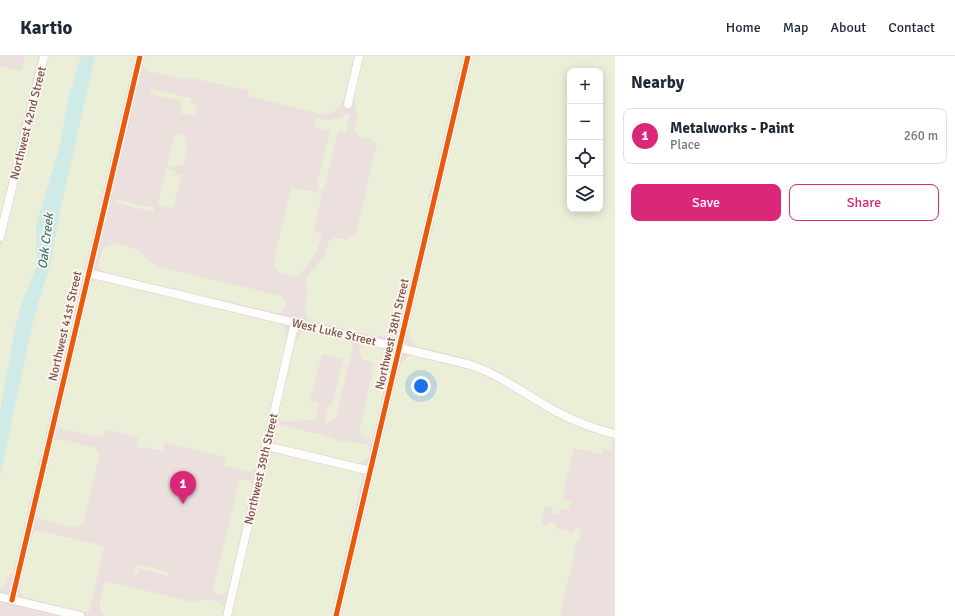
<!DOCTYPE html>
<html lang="en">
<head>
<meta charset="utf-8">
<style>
  body { margin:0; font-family:Signika,sans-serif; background:#f6f6f7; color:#1f2937 }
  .controls { position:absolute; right:12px; top:12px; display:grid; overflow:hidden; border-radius:8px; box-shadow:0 2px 10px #0003 }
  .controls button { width:36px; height:36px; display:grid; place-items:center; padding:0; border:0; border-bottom:1px solid #e0e1e3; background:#fff; color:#1f2937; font:20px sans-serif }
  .you { position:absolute; left:421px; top:330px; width:14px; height:14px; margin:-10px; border:3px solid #fff; border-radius:50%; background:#1a73e8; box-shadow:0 0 0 6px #1a73e833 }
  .badge { display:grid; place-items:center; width:26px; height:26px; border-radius:50%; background:#db2777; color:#fff; font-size:13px; font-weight:700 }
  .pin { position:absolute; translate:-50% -33px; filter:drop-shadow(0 1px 2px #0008) }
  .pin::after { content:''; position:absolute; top:21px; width:14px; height:12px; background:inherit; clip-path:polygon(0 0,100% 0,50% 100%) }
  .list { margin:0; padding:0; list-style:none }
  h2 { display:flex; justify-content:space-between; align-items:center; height:52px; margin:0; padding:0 16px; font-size:17px }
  h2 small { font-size:13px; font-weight:400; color:#747a83 }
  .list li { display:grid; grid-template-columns:26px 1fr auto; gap:12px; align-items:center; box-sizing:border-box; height:56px; margin:0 8px 8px; padding:0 8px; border:1px solid #e0e1e3; border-radius:8px }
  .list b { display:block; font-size:15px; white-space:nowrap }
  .list p { margin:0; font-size:13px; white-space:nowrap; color:#747a83 }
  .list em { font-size:13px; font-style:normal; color:#747a83 }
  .actions { display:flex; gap:8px; padding:12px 16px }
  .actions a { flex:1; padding:9px 0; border:1px solid #db2777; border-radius:8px; text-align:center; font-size:14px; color:#db2777 }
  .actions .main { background:#db2777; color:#fff }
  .icon { flex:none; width:22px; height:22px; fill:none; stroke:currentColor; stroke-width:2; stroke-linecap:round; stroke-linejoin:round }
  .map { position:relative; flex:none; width:615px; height:560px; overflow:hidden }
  header { display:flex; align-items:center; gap:24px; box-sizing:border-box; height:56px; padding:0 20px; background:#fff; border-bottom:1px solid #e0e1e3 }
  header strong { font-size:19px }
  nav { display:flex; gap:22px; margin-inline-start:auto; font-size:14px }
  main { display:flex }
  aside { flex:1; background:#fff }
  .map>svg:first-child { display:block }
</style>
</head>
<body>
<header>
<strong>Kartio</strong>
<nav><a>Home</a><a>Map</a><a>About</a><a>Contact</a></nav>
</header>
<main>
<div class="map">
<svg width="615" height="560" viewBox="0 0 615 560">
  <rect width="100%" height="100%" fill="#f9f1ee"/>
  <path fill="#ebe0dd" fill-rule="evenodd" d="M 0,0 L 615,0 L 615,560 L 0,560 ZM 570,15 L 600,15 L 600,153 L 570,153 Z"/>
  <path fill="#ebefd8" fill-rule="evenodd" d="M 25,0 L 38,0 L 25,57 L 19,74 L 20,79 L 0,161 L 0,10 L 21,15 Z
    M 46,0 L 81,0 L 68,44 L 60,90 L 36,170 L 37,209 L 22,247 L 16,267 L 0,357 L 0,195 Z
    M 95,0 L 135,0 L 13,518 L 10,517 L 5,530 L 0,533 L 0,420 L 34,260 L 50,210 L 58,164 Z
    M 142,0 L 354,0 C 351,16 348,51 330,57 C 327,58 323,57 320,58 L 248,40 L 249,34 L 186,21 L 185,23 L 148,15 L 148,13 L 145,13 L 142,8 Z
    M 363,0 L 463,0 L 459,16 L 457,17 C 457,23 454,27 455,33 L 433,128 L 427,142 L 429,145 L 410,226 C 405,231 404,253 402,262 L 401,262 C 397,272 393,280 381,280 C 377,280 374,279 372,280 L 309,264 C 301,255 307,247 307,236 C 307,231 305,228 306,223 L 324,200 L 325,200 L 325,198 L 329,185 L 334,182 L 347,184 L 350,181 L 355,181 L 377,88 L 372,86 L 371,83 L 360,80 L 355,75 L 357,61 L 354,37 Z
    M 472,0 L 615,0 L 615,373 L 585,365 L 570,358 L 496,314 L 458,300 L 417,290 C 414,288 410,285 409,281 C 405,270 424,199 428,183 L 433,171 L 437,145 ZM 570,15 L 600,15 L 600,153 L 570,153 Z
    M 152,33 L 191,42 L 190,47 L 197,49 L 194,60 L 180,57 L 182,45 L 151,38 L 150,36 Z
    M 348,57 L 349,59 L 346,76 L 338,76 L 324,134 L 318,134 L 319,129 L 317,129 L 330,75 L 314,72 L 316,62 C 331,65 336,65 348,57 Z
    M 176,77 L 186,79 L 184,86 L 188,87 L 183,110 L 176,109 L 175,112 L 167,110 L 174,79 Z
    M 166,113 L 175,115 L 174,118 L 181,119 L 173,152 L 159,149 L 158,147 Z
    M 291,131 L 318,137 L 322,139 L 314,175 L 322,178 C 319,195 310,205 300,219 L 293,220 L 277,215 L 274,210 L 274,206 Z
    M 118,144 L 154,152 L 153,156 L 117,147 L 116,145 Z
    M 112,188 C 118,189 126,189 133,192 C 143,197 150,207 160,211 L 242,231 L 243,232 L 245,231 L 280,240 L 285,245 L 285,250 L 283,251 L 284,252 L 281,257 L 276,257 L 106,217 L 100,212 L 99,208 L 101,207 L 99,206 L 103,192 Z
    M 100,223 L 278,265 C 284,270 287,276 287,284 L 256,413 L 250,416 L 224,410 L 226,401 L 165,386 L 163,395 L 146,391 L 145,392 L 139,391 L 137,389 L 138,381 L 106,373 L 103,380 L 99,381 L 64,373 L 59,370 L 57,364 L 90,229 L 94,225 Z
    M 311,275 L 323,275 L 350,283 L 353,291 L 348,311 L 342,309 L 343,303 L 322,298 L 310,345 L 319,348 L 315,364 L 284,365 L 280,364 L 278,360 L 277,356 L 295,286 L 301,277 Z
    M 367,287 L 378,290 L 387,297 L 389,302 L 388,316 L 373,382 L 367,384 L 361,379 L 360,373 L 374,308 L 362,303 L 359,294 L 361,289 Z
    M 422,298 L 465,309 L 614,381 L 611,390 L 612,395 L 603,393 L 601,398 L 574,392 L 562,443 L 571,445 L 568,454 L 560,452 L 559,459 L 557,459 L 553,457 L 552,452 L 545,450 L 543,458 L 540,457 L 540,460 L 543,460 L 541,469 L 547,470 L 550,467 L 556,467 L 556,472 L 573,477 L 575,472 L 578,472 L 581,475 L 581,483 L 577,485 L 560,559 L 563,560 L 339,560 L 398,312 L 408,300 Z
    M 341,312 L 347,313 L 337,359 C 334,364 331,367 325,366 L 328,350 L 332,350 Z
    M 280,369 L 319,378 L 340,385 L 368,389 C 374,399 366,406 356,408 L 279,390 L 275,387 L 272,381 L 274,372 Z
    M 61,383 L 92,391 C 97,393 98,396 99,401 L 83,467 L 76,472 L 43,464 L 37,460 L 36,457 L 52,388 L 57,384 Z
    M 278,396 L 356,415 L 360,417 L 362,422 L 331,560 L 230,560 L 267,403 L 272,398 Z
    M 243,423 L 251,425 L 252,431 L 228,534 L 224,539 L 219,539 L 214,535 L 214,529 L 239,426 Z
    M 37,474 L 104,490 L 90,554 L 83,556 L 24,541 L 20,536 L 19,526 L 30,480 Z
    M 136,508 L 168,516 L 168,520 L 139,512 L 138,518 L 134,519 Z
    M 110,526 L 196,547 L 202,543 L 220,546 L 224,551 L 222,560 L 105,560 C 95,552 102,540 104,529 L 106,527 Z"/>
  <path fill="#ceebe8" d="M 81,0 L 95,0 L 58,164 L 50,210 L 34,260 L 0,420 L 0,357 L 16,267 L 22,247 L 37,209 L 36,170 L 60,90 L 68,44 Z"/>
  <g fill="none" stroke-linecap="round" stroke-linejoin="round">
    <g stroke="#d8cdca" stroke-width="9">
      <path id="minor" d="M 348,48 L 359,0
        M 0,181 L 44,0
        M 88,217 L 471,309 C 505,321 527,340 557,356 C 576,366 595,373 615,378
        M 266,390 L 371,415
        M 0,541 L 80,560
        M 12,544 L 140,0
        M 227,560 L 295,266
        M 336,560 C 381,373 423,186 468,0"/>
    </g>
    <use href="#minor" stroke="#fefdfc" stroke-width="8"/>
    <g stroke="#fff6f0" stroke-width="8">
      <path id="cycleway" d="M 12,544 L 140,0
        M 336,560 C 381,373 423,186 468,0"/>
    </g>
    <use href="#cycleway" stroke="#e8590c" stroke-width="5"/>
  </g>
  <g text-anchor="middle" stroke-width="3.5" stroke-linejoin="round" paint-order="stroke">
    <g font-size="12" fill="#7a504a" stroke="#fff6f0">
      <text transform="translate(28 67) rotate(-76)" y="4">Northwest 42nd Street</text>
      <text transform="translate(65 270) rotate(-77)" y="4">Northwest 41st Street</text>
      <text transform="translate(334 276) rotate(13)" y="4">West Luke Street</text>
      <text transform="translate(392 278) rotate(-77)" y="4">Northwest 38th Street</text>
      <text transform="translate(261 413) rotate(-77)" y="4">Northwest 39th Street</text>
    </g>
    <g font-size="13" font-style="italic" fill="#3a7974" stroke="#fff6f0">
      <text transform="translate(45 185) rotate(-83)" y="5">Oak Creek</text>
    </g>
  </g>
</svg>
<div class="controls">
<button>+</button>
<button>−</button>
<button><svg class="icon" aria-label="locate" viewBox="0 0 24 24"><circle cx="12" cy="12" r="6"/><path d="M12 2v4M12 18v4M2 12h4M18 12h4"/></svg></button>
<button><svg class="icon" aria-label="layers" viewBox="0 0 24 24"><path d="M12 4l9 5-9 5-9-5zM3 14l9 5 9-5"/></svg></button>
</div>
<div class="you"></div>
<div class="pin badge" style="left:183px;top:448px">1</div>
</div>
<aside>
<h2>Nearby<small></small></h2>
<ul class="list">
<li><span class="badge">1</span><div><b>Metalworks - Paint</b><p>Place</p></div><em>260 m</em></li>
</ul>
<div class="actions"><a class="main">Save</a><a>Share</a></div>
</aside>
</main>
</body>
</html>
